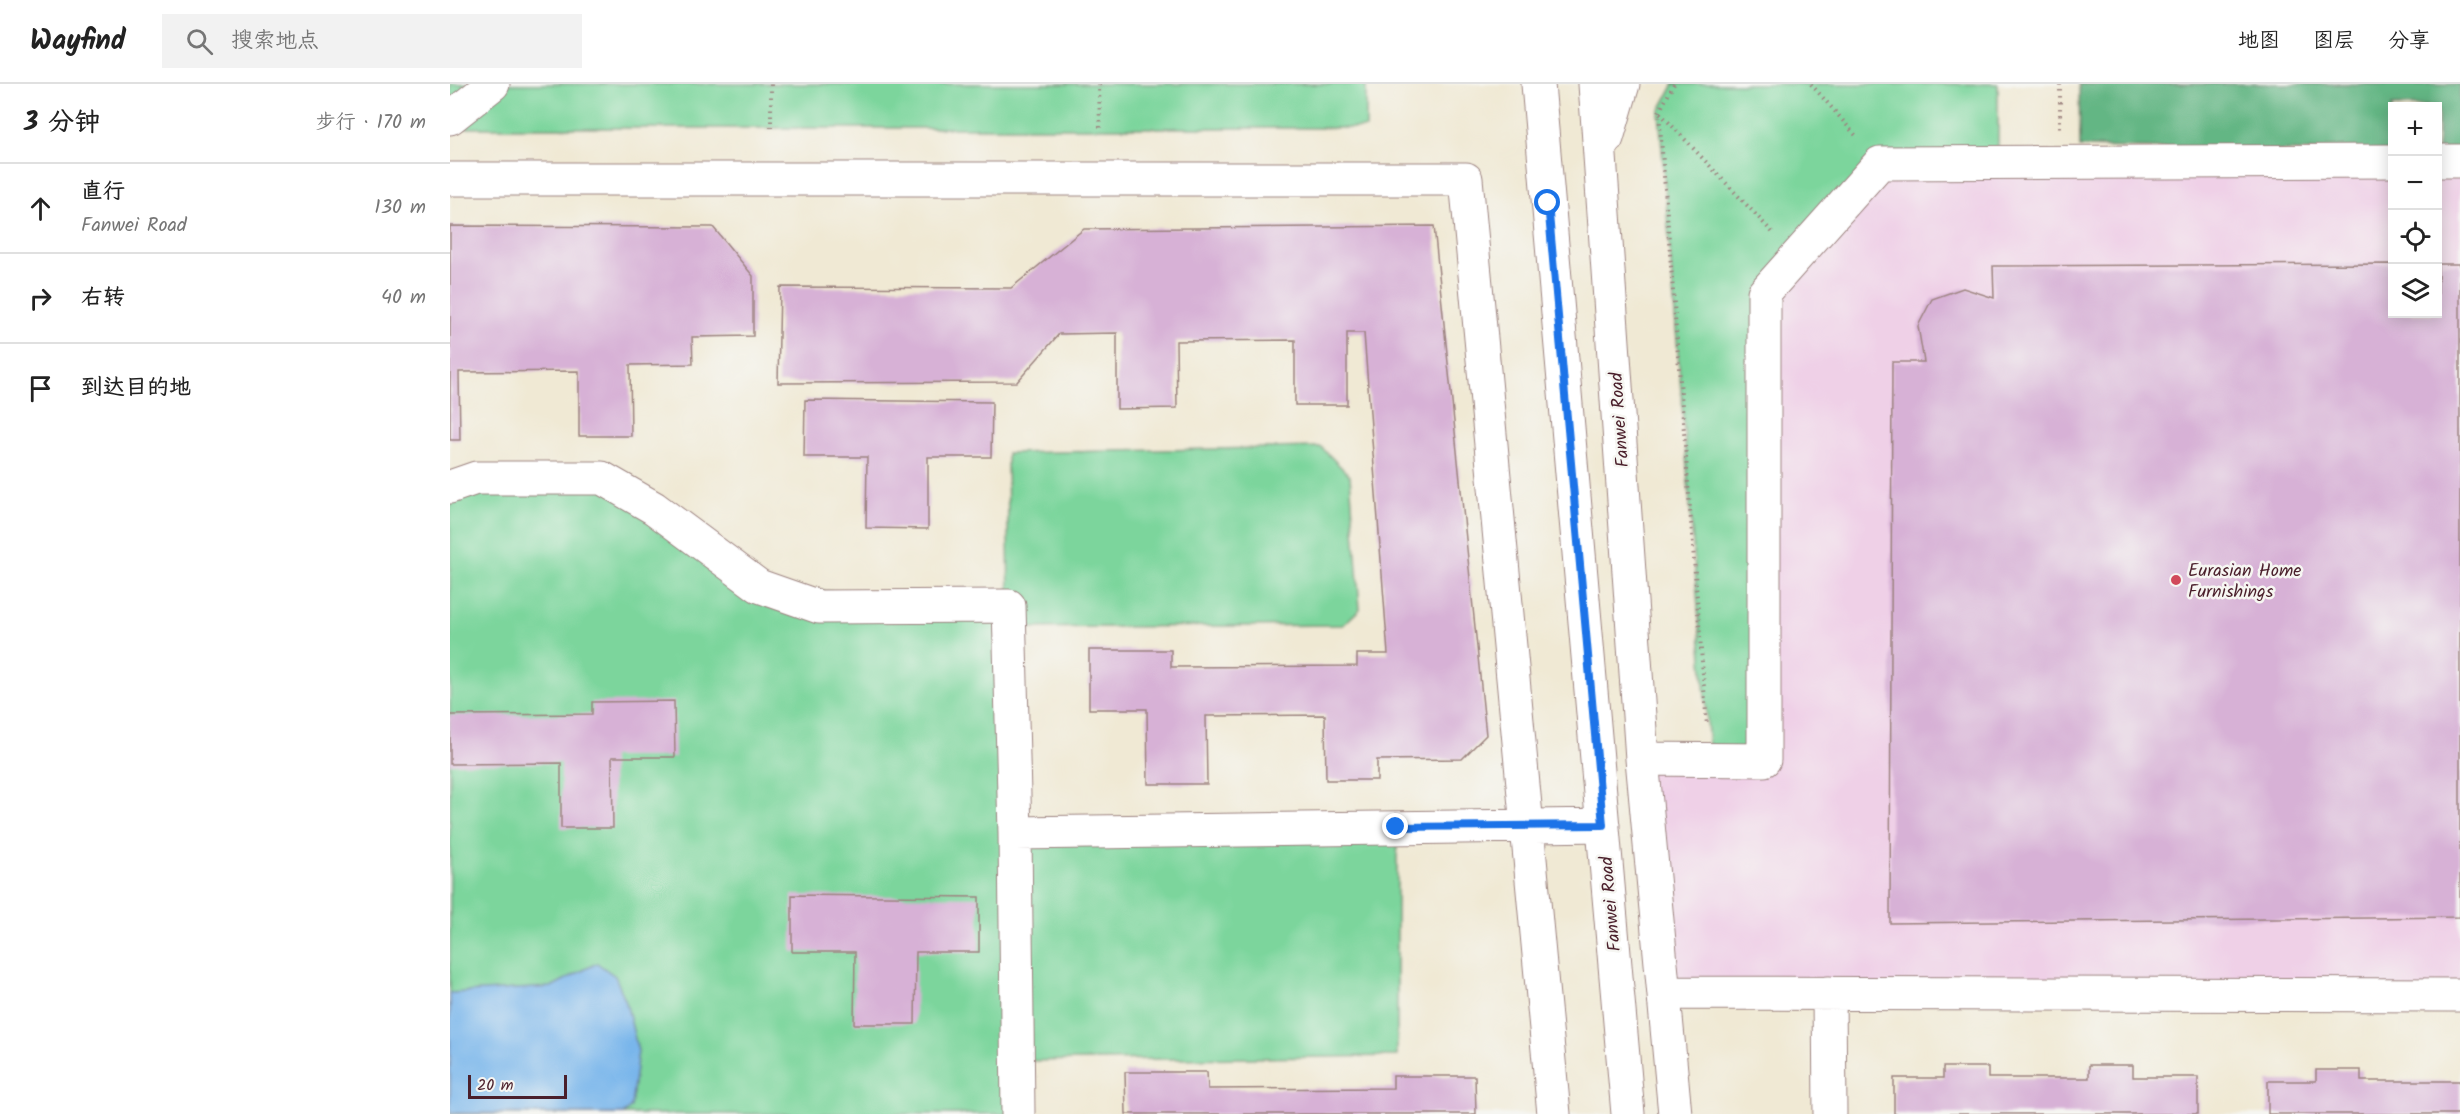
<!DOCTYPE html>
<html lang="zh">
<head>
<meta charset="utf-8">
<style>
  body { margin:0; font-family:Kalam,"LXGW WenKai TC",sans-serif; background:#f2f2f2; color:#222 }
  .controls { position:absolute; right:18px; top:18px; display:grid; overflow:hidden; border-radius:0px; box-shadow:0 3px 15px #0003 }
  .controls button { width:54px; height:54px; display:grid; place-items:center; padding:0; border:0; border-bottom:2px solid #e0e0e0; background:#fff; color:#222; font:30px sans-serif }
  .scale { position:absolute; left:18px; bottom:15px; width:99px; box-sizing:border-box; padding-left:6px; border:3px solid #4a1f2b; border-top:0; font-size:16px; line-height:21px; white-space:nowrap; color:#4a1f2b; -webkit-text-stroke:4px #f6f6f2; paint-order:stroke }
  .stop { position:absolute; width:18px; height:18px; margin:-14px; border:4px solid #1a73e8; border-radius:50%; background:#fff }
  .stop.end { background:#1a73e8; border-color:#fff; box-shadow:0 2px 6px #0008 }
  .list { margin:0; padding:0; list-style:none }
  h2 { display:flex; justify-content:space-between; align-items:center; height:78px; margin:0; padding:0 24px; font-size:26px }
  h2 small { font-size:20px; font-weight:400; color:#767676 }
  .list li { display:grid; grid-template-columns:39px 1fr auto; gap:18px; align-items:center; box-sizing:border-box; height:90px; padding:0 24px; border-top:2px solid #e0e0e0 }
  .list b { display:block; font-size:22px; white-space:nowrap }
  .list p { margin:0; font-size:20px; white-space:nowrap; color:#767676 }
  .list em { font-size:20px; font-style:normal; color:#767676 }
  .icon { flex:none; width:33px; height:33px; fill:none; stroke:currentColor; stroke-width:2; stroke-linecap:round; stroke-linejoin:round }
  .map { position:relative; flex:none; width:2010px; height:1030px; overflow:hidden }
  header { display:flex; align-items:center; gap:36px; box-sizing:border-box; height:84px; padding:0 30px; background:#fff; border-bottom:2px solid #e0e0e0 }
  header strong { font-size:28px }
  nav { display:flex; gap:33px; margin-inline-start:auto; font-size:21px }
  .search { width:420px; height:54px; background:#f2f2f2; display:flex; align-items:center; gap:15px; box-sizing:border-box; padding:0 21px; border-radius:0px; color:#767676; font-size:22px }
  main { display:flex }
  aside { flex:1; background:#fff }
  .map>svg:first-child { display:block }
</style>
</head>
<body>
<header>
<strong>Wayfind</strong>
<div class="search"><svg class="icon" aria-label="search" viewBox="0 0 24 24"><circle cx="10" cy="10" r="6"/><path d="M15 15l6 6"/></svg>搜索地点</div>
<nav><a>地图</a><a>图层</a><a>分享</a></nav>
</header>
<main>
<aside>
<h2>3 分钟<small>步行 · 170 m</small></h2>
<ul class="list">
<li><svg class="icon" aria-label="ahead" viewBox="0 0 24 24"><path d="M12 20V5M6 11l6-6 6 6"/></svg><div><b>直行</b><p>Fanwei Road</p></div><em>130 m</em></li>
<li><svg class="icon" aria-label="right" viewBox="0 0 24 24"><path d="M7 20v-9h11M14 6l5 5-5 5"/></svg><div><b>右转</b></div><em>40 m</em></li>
<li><svg class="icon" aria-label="arrive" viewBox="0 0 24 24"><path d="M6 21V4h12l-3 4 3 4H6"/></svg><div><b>到达目的地</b></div></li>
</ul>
</aside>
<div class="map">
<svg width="2010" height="1030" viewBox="0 0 2010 1030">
  <rect width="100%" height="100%" fill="#f6f6f2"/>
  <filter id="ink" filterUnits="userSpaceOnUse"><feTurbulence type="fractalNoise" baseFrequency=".0167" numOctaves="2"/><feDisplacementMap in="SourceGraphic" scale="12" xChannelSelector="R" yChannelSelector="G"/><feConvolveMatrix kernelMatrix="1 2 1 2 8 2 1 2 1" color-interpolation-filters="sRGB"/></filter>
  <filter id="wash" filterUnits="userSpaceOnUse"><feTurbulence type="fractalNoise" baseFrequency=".008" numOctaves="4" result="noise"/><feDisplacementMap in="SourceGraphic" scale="24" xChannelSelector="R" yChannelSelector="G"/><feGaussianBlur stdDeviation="1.35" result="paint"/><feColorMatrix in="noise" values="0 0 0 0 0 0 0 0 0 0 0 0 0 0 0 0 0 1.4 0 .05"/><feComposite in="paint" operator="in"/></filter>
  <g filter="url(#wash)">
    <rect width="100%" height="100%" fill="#f0e9d4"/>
    <path fill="#efd0e7" d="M 1942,77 L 1942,230 L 1988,230 L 1988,77 L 2010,77 L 2010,911 L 1215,909 L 1192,675 L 1260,676 L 1314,209 L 1430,79 Z"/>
    <path fill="#7bd59c" stroke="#627a64" stroke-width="1.5" d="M 0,0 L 916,0 L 916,44 L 0,44 Z
      M 1224,0 L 1548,0 L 1548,78 L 1430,79 L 1314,209 L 1314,676 L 1260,676 L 1209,28 Z
      M 871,363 L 900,392 L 910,525 L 893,541 L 560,544 L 565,748 L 947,743 L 947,972 L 568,977 L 568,1030 L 0,1030 L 0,403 L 152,394 L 308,502 L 559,522 L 557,369 Z"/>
    <path fill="#64b684" stroke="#576a58" stroke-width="1.5" d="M 1629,0 L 2010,0 L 2010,69 L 1988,69 L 1988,22 L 1942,22 L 1942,69 L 1630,63 Z"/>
    <path fill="#79b6eb" stroke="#626a8b" stroke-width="1.5" d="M 147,879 L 165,892 L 176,918 L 188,967 L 181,1023 L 173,1030 L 0,1029 L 0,909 L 101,903 Z"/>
    <g id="blocks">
      <path fill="#d7b1d6" d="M 0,142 L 263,143 L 303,192 L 303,252 L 242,253 L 243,280 L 180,281 L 181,352 L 129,352 L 129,287 L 9,288 L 10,356 L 0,356 Z
        M 984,142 L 1036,651 L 1012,675 L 927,676 L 927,696 L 876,696 L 875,631 L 756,632 L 757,700 L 698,700 L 697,625 L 639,625 L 639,566 L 721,566 L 721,583 L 907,582 L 907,570 L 938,570 L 914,249 L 897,249 L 897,321 L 845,321 L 845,256 L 726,257 L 727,324 L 667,325 L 667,249 L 609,250 L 567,298 L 328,299 L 330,203 L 561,204 L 634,145 Z
        M 1942,180 L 1942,230 L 1988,230 L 1988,180 L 2010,180 L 2010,833 L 1440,839 L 1442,278 L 1474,278 L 1468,242 L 1482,215 L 1513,204 L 1544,214 L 1543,182 Z
        M 355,316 L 542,318 L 541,373 L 478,373 L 478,445 L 416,444 L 417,373 L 354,373 Z
        M 224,617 L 225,673 L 162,673 L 163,744 L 111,744 L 111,679 L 0,680 L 0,631 L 142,630 L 142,618 Z
        M 342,811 L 529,813 L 529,868 L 466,868 L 465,940 L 404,940 L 405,868 L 342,868 Z
        M 1639,981 L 1683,981 L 1683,993 L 1748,993 L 1748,1030 L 1444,1030 L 1444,994 L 1493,994 L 1493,983 L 1538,983 L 1538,994 L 1639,994 Z
        M 1866,986 L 1911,986 L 1911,997 L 2010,997 L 2010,1030 L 1818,1030 L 1818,997 L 1866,997 Z
        M 675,988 L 757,988 L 758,1005 L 943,1004 L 943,992 L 1025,992 L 1026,1030 L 676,1030 Z"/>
    </g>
  </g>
  <g filter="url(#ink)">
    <use href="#blocks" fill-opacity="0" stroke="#9d8480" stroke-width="1.5"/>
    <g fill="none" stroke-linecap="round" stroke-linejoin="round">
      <g stroke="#9d8480" stroke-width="35">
        <path id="minor" d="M 1088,0 L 1178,1030
          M 1145,0 L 1192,675 L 1225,1030
          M 0,34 L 43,0
          M 1157,54 L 1173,0
          M 1988,77 L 2010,77
          M 0,95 L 1016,95 L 1104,1030
          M 0,403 L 26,394 L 152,394 L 204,424 L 309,502 L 369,523 L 559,522 L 565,749
          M 1192,675 L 1314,676 L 1314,209 L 1430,79 L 1942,77
          M 1215,909 L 2010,911
          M 1379,909 L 1380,1030
          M 568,1030 L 565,749 L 1153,741"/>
      </g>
      <path stroke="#9d8480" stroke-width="4" stroke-dasharray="1.5 4.5" stroke-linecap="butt" d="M 649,0 L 650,44
        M 1224,0 L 1209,28 L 1257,642
        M 1361,0 L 1408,54
        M 1610,0 L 1610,44
        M 1210,29 L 1324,150
        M 321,44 L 321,0"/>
      <use href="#minor" stroke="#fff" stroke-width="33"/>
    </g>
  </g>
  <g fill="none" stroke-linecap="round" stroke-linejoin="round" filter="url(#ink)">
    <path stroke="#1a73e8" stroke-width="8" d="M 946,743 L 1153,741 L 1098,119"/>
  </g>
  <circle fill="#d1495b" stroke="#f6f6f2" stroke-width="2" cx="1726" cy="496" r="6"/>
  <g text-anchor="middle" stroke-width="5" stroke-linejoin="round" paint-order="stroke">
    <g font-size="18" fill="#4a1f2b" stroke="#f6f6f2">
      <text transform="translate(1169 336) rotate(-94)" y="6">Fanwei Road</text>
      <text transform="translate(1160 820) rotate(-95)" y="6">Fanwei Road</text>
    </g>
    <g font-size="18" fill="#4a1f2b" stroke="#f6f6f2" text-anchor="start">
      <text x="1738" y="492">Eurasian Home<tspan x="1738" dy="21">Furnishings</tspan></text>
    </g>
  </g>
</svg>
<div class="controls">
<button>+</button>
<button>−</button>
<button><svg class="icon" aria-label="locate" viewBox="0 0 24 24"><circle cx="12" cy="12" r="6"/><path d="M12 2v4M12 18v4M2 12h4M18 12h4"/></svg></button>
<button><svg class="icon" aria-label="layers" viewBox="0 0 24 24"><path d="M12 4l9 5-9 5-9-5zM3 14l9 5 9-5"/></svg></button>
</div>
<div class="scale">20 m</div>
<div class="stop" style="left:1098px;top:119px"></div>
<div class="stop end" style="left:946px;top:743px"></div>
</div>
</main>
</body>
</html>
